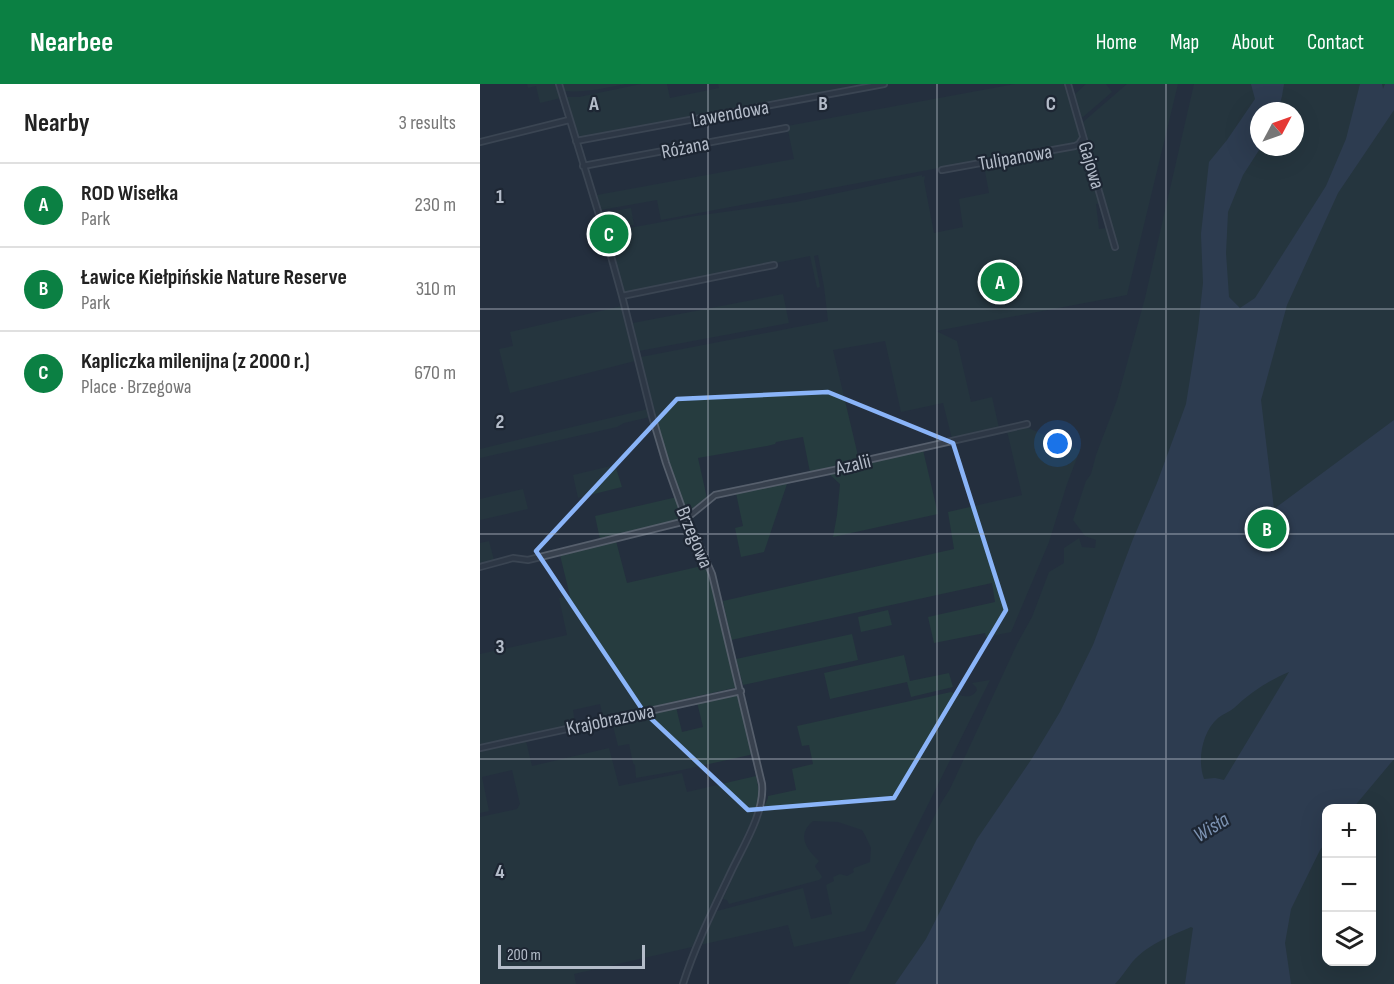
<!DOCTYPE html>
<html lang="en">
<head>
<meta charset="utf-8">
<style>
  body { margin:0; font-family:"Sofia Sans Condensed",sans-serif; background:#f6f6f6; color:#222 }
  .controls { position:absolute; right:18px; bottom:18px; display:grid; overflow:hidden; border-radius:12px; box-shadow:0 6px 24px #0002 }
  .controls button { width:54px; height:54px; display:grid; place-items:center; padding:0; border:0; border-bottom:2px solid #e0e0e0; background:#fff; color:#222; font:30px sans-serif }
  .compass { position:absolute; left:770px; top:18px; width:54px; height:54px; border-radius:50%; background:#fff; box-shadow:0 6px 24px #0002; rotate:49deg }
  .scale { position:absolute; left:18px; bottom:15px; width:147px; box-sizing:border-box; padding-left:6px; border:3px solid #b4bcc9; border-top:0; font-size:16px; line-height:21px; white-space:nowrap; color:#b4bcc9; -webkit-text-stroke:4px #1d2633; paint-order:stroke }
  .you { position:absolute; left:578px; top:360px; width:21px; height:21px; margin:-15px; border:4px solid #fff; border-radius:50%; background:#1a73e8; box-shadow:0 0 0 9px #1a73e833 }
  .badge { display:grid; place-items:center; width:39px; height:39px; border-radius:50%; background:#0b8043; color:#fff; font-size:20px; font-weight:700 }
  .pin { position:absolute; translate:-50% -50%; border:3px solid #fff; box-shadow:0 2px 6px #0006 }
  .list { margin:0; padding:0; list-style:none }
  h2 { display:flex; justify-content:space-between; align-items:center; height:78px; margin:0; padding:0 24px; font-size:26px }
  h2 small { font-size:20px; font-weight:400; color:#767676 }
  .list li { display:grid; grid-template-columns:39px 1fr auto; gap:18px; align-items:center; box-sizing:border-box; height:84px; padding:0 24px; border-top:2px solid #e0e0e0 }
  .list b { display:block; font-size:22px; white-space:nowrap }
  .list p { margin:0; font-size:20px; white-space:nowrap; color:#767676 }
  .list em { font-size:20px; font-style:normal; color:#767676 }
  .icon { flex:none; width:33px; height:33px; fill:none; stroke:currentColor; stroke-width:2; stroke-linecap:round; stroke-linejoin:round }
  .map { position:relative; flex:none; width:914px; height:900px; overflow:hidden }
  header { display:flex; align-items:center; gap:36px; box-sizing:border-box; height:84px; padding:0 30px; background:#0b8043; color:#fff }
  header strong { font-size:28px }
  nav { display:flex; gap:33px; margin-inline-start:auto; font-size:21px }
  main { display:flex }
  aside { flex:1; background:#fff }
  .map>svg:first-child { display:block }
</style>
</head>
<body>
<header>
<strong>Nearbee</strong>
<nav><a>Home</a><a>Map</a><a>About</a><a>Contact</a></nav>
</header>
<main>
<aside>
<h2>Nearby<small>3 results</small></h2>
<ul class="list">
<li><span class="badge">A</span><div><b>ROD Wisełka</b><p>Park</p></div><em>230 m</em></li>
<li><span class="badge">B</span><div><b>Ławice Kiełpińskie Nature Reserve</b><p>Park</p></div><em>310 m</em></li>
<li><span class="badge">C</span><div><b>Kapliczka milenijna (z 2000 r.)</b><p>Place · Brzegowa</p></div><em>670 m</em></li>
</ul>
</aside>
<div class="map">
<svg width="914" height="900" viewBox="0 0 914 900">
  <rect width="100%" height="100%" fill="#242f3e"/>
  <path fill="#263c3f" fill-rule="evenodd" d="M 47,0 L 75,0 L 81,14 L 60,19 L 56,2 L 48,4 Z
    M 82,0 L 146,0 C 125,4 105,9 84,7 Z
    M 161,0 L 187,0 L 190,14 L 239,4 L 238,0 L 394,0 L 98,54 L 86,13 L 99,13 Z
    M 535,0 L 585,0 L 600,54 L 598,58 L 181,136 L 177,116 L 121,126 L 117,111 L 314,75 L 307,42 Z
    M 606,0 L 626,0 L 632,8 L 603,33 L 601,32 L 594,11 Z
    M 647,0 L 698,0 L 647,211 L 456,247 L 477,257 L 491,318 L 512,313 L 519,344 L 472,355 L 463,319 L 421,328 L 405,257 L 353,266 L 379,376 L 330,388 L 323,353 L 296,358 L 295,360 L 287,362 L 218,374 L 227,414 L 207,430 C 190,388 177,345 166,301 L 167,301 L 161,273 L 348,237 L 344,203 L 338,171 L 334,172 L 340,203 L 337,204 L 330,172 L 143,210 L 128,154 L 127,148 L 215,132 L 316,118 L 442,91 L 442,93 L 445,92 L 444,97 L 454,149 L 483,143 L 479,115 L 509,109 L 504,82 L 604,63 L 621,119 L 616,120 L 619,145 L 628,144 L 634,167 L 639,166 L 603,38 Z
    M 714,0 L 914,0 L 914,900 L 368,900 L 411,819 L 461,719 L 470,705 L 537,560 L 552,533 L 569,488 L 584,479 L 584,464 L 599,454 L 602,463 L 615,464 L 616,456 L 605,452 L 593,436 L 606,397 L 611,390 L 616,371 L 637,316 L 665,214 ZM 779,27 L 815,27 L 815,63 L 779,63 ZM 846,724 L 892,724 L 892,878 L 846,878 Z
    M 151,124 L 154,141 L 127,146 L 122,129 Z
    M 303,210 L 309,239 L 159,267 L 153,239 Z
    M 142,222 L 155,277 L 30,309 L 19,265 L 33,262 L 30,248 Z
    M 168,325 L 170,333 L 144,339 L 137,343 L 0,374 L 0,365 Z
    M 546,343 L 600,366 L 587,400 L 569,458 L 531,548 L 506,553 L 505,549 L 454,559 L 448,533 L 515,518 L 512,499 L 251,556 L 243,517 L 474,465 L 468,428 L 542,411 L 527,347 Z
    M 443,366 L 458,430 L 353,453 L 357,431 L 360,400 L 347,388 Z
    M 135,381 L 142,403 L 98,414 L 93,391 Z
    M 308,397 L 284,468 L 261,473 L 255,444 L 263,442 L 256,409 Z
    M 43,405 L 48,425 L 0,436 L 0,415 Z
    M 197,413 L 204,433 L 201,435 L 120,455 L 115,432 Z
    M 9,457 L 14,476 L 0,480 L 0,459 Z
    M 136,457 L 147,499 L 226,481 L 258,603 L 123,634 L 120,620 L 93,626 L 95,640 L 0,661 L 0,570 L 87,551 L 79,514 L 90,512 L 80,471 Z
    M 408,526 L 412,541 L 381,548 L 378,533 Z
    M 372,550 L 378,576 L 263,601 L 256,575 Z
    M 424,571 L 430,597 L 469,589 L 473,603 L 431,613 L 427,598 L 350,615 L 344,589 Z
    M 510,596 L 385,847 L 314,863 L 308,841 L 220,861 L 237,827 L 323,804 L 331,835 L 352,830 L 346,801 L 354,797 L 353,793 L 360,790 L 367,792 L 374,788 L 373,786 L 374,784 L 390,778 L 391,764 L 385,751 L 382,746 L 358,738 L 333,737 C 317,751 325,764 339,777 L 335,782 C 337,787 340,788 342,793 L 339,796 L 249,820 L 247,816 L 243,815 L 288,714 L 288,712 L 316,706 L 312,685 L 333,680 L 329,661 L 322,662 L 317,642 L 471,608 C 480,611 491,617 497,606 L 496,603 L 492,599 Z
    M 259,609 L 274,670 L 202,686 L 156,694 L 155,681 L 153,679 L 149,660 L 138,662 L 132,638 L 196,623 L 202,648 L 223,643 L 217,618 Z
    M 46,657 L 52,682 L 129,664 L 139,702 L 202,689 L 207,708 L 276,692 L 279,707 L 279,721 L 212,863 L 94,890 L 96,900 L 0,900 L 0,733 L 37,725 L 40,720 L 32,686 L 2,693 L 9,727 L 0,729 L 0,667 Z"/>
  <path fill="#394c67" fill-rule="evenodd" d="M 771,0 L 804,0 L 802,12 L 798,27 L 779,27 L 779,63 L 781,63 L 763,91 L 748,128 L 746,169 L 749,213 L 760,224 L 775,214 L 846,102 L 866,55 L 880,0 L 902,0 L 903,5 L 905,0 L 914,0 L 914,26 L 858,109 L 807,221 L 781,316 L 794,425 L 914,336 L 914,675 L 873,724 L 846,724 L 846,758 L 840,766 L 811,825 L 805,859 L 811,900 L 705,900 L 713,844 L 711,843 C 690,852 664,862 650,881 C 645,887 641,894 635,900 L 415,900 L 446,855 L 497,755 L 551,676 L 580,628 L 613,561 L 653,455 L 677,399 L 706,320 L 718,245 L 723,199 L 721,150 L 729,78 L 747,56 L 775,15 ZM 809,588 L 744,696 L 735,694 L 724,695 C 717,676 722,648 738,634 C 743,630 749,628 754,624 C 770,609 789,596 809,588 Z"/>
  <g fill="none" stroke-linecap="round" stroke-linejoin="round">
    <g stroke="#565f6c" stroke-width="8">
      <path id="street" d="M 79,0 L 124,147 L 142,212 L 172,332 L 186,379 L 206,435 L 221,465 L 232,490 L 282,700 C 285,729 262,764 250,790 C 233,826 215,862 203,900
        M 588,0 L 635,163
        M 96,57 L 404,0
        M 0,58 L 89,36
        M 103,82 L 306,44
        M 462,86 L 595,62 L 599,60 L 603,54
        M 142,212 L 294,181
        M 0,483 L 33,474 L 48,476 L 202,438 L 235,411 L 364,384 L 383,377 L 547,340
        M 0,664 L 261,607"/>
    </g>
    <use href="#street" stroke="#38414e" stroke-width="4.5"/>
  </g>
  <path d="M0 0H914V900H0ZM 348,308 L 473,359 L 526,526 L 414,714 L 268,726 L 164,628 L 56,467 L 197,315 Z" fill="#242f3e" fill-opacity=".55" fill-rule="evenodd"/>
  <path fill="none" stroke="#8ab4f8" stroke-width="4.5" stroke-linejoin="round" d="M 348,308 L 473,359 L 526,526 L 414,714 L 268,726 L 164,628 L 56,467 L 197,315 Z"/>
  <path fill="none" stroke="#b4bcc9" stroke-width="1.5" stroke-opacity="0.55" d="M 228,0 L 228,900M 457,0 L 457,900M 686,0 L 686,900M 0,225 L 914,225M 0,450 L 914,450M 0,675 L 914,675"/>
  <g text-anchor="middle" stroke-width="4.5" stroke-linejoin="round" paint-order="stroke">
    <g font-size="20" fill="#b4bcc9" stroke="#1d2633">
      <text transform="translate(250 29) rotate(-10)" y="7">Lawendowa</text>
      <text transform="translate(205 63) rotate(-11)" y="7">Różana</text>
      <text transform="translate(535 73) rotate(-10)" y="7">Tulipanowa</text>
      <text transform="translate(612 81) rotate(73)" y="7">Gajowa</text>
      <text transform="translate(373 380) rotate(-14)" y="7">Azalii</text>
      <text transform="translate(215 453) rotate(67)" y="7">Brzegowa</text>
      <text transform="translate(130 635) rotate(-12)" y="7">Krajobrazowa</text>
    </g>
    <g font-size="21" font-style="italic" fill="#7c92b1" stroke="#1d2633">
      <text transform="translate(731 743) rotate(-32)" y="7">Wisła</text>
    </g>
  </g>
  <g font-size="20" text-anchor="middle" font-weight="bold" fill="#b4bcc9" stroke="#1d2633" stroke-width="4.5" stroke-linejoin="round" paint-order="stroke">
    <text x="114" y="26">A</text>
    <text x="343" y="26">B</text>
    <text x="571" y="26">C</text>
    <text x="20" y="119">1</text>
    <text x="20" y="344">2</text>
    <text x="20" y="569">3</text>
    <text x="20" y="794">4</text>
  </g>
</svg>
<div class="controls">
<button>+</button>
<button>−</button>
<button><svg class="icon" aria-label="layers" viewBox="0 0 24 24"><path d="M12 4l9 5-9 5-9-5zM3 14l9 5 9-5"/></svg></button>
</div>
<svg class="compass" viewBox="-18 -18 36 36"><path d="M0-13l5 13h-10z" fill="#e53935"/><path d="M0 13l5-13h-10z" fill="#767676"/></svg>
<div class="scale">200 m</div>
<div class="you"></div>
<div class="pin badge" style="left:520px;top:198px">A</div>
<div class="pin badge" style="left:787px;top:445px">B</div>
<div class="pin badge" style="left:129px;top:150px">C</div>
</div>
</main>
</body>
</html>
